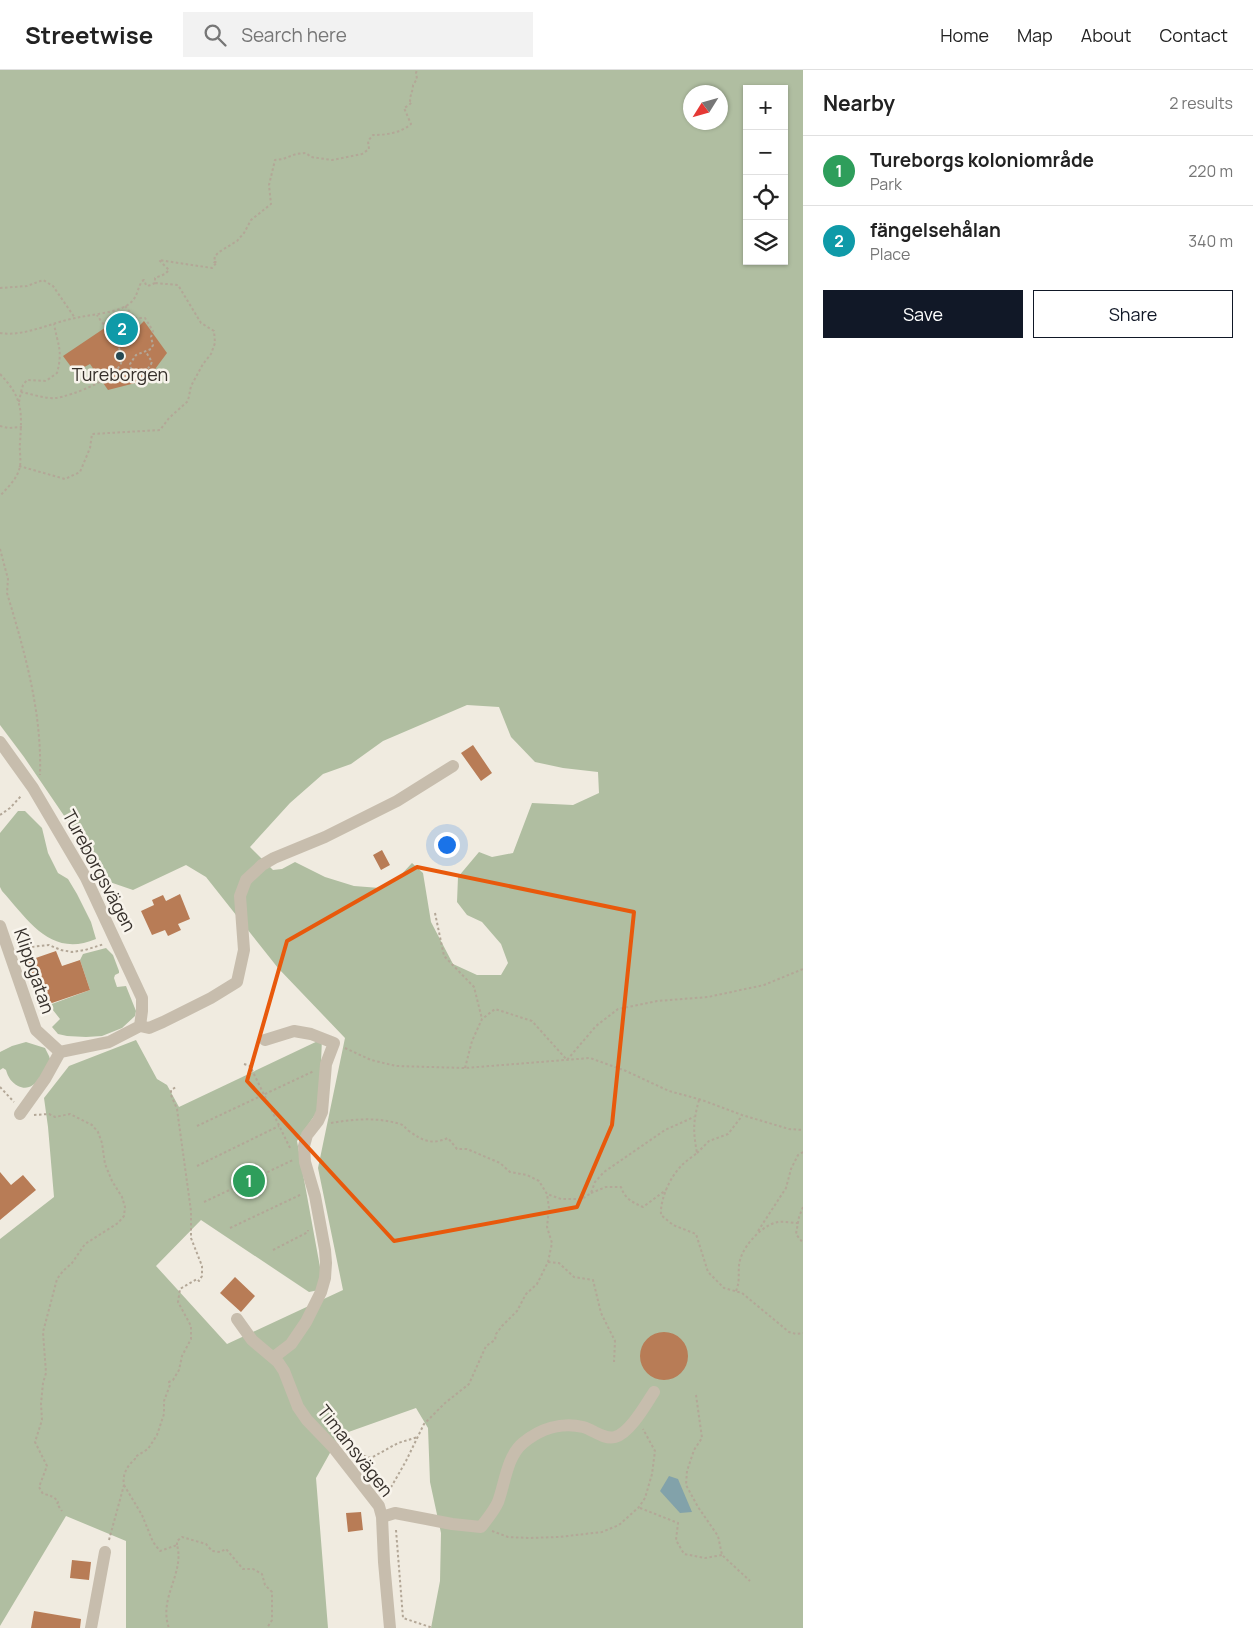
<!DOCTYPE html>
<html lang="en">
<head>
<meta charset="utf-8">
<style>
  body { margin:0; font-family:Manrope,sans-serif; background:#f2f2f2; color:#222 }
  .controls { position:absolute; right:15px; top:15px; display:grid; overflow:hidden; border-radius:0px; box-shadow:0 1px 4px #0004 }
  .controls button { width:45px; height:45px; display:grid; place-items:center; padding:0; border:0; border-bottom:1px solid #e0e0e0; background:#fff; color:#222; font:25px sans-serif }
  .compass { position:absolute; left:683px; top:15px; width:45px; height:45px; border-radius:50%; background:#fff; box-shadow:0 1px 4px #0004; rotate:233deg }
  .you { position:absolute; left:446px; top:774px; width:18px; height:18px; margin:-12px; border:4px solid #fff; border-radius:50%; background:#1a73e8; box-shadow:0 0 0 8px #1a73e833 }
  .badge { display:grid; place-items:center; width:32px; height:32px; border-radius:50%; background:#111827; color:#fff; font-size:16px; font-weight:700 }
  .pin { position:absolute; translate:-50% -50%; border:2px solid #fff; box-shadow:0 1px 5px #0006 }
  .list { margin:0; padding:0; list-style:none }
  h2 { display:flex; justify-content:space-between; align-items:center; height:65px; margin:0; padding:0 20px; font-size:21px }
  h2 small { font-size:16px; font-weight:400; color:#767676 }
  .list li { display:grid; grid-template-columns:32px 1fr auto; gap:15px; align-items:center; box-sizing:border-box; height:70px; padding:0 20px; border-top:1px solid #e0e0e0 }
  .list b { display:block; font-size:19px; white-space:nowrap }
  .list p { margin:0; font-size:16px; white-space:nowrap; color:#767676 }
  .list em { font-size:16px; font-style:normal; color:#767676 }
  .actions { display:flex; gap:10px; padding:15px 20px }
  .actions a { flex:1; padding:11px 0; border:1px solid #111827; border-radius:0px; text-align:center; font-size:18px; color:#111827 }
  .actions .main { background:#111827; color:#fff }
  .icon { flex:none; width:28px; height:28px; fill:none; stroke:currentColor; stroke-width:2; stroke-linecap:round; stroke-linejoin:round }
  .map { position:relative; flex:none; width:803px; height:1558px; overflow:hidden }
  header { display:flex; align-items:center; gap:30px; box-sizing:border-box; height:70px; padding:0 25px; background:#fff; border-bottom:1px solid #e0e0e0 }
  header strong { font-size:24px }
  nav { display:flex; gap:28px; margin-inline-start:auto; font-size:18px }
  .search { width:350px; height:45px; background:#f2f2f2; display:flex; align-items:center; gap:12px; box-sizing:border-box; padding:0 18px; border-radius:0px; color:#767676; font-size:19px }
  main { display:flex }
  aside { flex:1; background:#fff }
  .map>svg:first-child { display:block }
</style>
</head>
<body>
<header>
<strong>Streetwise</strong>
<div class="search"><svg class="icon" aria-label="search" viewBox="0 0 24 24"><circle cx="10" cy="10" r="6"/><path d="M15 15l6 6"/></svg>Search here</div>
<nav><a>Home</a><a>Map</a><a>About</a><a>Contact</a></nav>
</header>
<main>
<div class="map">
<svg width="803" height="1558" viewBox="0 0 803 1558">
  <rect width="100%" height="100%" fill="#f0ebe0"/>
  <path fill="#b0bea1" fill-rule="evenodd" d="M 0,0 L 803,0 L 803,1558 L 431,1558 L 440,1511 L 441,1463 L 430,1412 L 428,1358 L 416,1338 L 340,1365 L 316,1408 L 328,1558 L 126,1558 L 126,1471 L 66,1446 L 0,1556 L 0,1169 L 54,1127 L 48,1057 L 44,1028 L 69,996 L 136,970 L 157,1009 L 167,1015 L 179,1037 L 322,969 L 319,1039 L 297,1071 L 324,1219 L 309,1222 L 201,1150 L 156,1196 L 227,1274 L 343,1220 L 318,1098 L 345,968 L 278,898 L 206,807 L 186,795 L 133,820 L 101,809 L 69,753 L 24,687 L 0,655 ZM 747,19 L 784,19 L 784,191 L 747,191 ZM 690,22 L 720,22 L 720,52 L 690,52 ZM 467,635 L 499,637 L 511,667 L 535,692 L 563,698 L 598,702 L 599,723 L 573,735 L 532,733 L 513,783 L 492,787 L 479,782 L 458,807 L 457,832 L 467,845 L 482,852 L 501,874 L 508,893 L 501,905 L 477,905 L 453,894 L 431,852 L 423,803 L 412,793 L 399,807 L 380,818 L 354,816 L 325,807 L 295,792 L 282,799 L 273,800 L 250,777 L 290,733 L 323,704 L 351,694 L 383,671 Z
    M 18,741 L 25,741 L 42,758 L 48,783 L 58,803 L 68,809 L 77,824 L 91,852 L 96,869 C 51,888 29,851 2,821 L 0,817 L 0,763 Z
    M 106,878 L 113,885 L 119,901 L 119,903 L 115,905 L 114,908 L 117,917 L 126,916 L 136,941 L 135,946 L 122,958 L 102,966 L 86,967 L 67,966 L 58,964 L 52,957 L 60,949 L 49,935 L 90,920 L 80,890 L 83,884 Z
    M 26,972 L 45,978 L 49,986 L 51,992 C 43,1003 34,1024 18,1016 C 11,1012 8,1007 6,1000 L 3,998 L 0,1000 L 0,982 L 12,976 Z"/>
  <path fill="#82a2aa" d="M 669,1406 L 678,1409 L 692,1442 L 680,1443 L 660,1421 Z"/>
  <path fill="#b87c56" d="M 127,243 L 137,258 L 144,251 L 167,283 L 147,310 L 108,320 L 90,294 L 75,302 L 63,286 Z
    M 473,675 L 492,703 L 481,711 L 461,683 Z
    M 382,780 L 390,795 L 381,800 L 373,785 Z
    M 180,824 L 190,849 L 178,854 L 181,860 L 168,866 L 165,860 L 152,865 L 141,841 L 154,835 L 152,830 L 163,825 L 166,831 Z
    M 56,881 L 62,896 L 80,890 L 90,920 L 49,934 L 41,912 L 35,914 L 27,891 Z
    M 0,1102 L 11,1115 L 23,1105 L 36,1120 L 0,1150 Z
    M 235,1207 L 255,1226 L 241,1242 L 220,1223 Z
    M640 1286a24 24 0 1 1 48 0a24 24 0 1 1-48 0Z
    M 361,1442 L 363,1460 L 348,1462 L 346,1443 Z
    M 72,1490 L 91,1492 L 89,1510 L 70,1508 Z
    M 34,1541 L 81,1549 L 80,1558 L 31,1558 Z"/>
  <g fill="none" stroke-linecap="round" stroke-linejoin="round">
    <path stroke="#b3a797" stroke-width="2" stroke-dasharray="2.5 2.5" stroke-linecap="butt" d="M 0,218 L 27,216 L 43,210 L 53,216 L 75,248
      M 125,236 L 135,248 L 145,248 L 153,261 L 151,267 L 153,275 L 151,279 L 136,285 L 130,294 L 131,299 C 140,304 148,302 152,292 L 146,282
      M 0,263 C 25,267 52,252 76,248 C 92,244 111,244 126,236 C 138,229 136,221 142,211 L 144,210 L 146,215 L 148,216 L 155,213 L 155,208 L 165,204 L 169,200 L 159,190 L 212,198 L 217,192 L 214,192 L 215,186 L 219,182 L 237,171 L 244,163 L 251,150 L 271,134 L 269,115 L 275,90 L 283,89 L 296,84 L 306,83 L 311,87 L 332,90 L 362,84 L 369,79 L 368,71 L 373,65 C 386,65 401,63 411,54 L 404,38 L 409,35 L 412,32 L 410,31 C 410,25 413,21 413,15 L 417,9 L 416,3 L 417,0
      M 0,304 C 23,328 22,341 20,373 C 19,381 22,392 19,400 C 16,410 7,418 0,426
      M 21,322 L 23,315 L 27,310 L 46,311 L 57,303 C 63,280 58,276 54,254
      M 19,332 L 21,322 C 32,324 45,329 56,328 C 71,326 123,307 122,288 C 121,275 104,256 97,245
      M 0,356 L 8,358 L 22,357
      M 19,396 L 65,409 L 80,402 L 90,378 L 92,364 L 160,360 L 169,348 L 188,331 L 191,316 L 203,294 L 211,284 L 215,273 L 214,261 L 201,253 L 178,215 L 155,213
      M 0,479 L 8,509 L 7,523 C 25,583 42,642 40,705
      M 0,745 L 10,738 L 22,725
      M 435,843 L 444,886 L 474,917 L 482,949
      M 22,878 L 49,875 L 61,880 L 72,882 L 85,880 L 104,874
      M 345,978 L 371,990 L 396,996 L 465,998 L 590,988 L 626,1001 L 669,1021 L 702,1030 L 742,1045 L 789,1059 L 803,1060
      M 244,994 L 250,996 L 291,1080
      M 465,998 L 472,971 L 482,949 L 495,939 L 532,951 L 567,990 L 596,956 L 618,939 L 657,931 L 708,927 L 764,915 L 803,899
      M 0,1017 L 14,1032
      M 699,1030 C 693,1052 693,1061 697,1083 C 692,1087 686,1091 682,1095 C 670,1107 660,1129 661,1145 L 673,1155 L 696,1164 L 708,1202 L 724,1218 L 742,1223 L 789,1262 L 796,1264 L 803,1263
      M 34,1045 L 49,1044 L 55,1047 L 70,1044 L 92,1055 L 98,1062 L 102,1073 L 105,1094 L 112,1111 L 122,1127 L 125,1137 L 124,1146 L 118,1153 L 85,1174 L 72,1193 L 63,1201 L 57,1209 L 43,1262 L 46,1303 L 43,1313 L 41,1334 L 42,1350 L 35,1372 L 47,1396 L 39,1417 L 43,1424 C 50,1425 55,1427 58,1432 L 57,1434 L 62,1441
      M 331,1053 C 354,1049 377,1047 400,1054 C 404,1055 405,1058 409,1061 C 423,1071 431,1075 448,1068 L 457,1079 L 467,1079 L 500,1093 L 510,1102 L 527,1105 L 539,1111 L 547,1124 L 561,1129 L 582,1129 L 591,1123 L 595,1112 L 604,1102 L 665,1060 L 694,1047
      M 197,1056 L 314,1001
      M 697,1083 L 709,1071 L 728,1064 L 742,1046
      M 197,1096 L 279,1056
      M 591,1123 L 606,1117 L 621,1117 C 625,1129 632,1132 643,1137 L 666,1120
      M 204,1132 L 293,1090
      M 803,1137 L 799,1147 L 796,1164 L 803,1173
      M 230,1158 L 302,1124
      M 758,1161 L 786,1118 L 791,1099 L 798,1085 L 803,1082
      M 273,1180 L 308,1162 L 308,1160
      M 548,1192 L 559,1193 L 574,1207 L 593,1210 L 601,1243 L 615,1271 L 614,1292
      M 736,1221 C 741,1209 737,1201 740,1190 C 744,1175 762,1155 778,1152 C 784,1151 792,1153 798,1153
      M 696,1325 L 702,1368 L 694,1380 L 687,1401 L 686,1415 L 698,1437 L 718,1466 L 722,1485 L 750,1511
      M 354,1383 L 371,1388 L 398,1373 L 418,1367
      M 124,1415 L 142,1445 L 153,1472 L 160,1481 L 177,1475 C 185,1503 158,1528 169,1558
      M 386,1426 L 406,1391 L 424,1354 L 445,1333 L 469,1314 L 486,1276 L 495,1270 L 496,1264 L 502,1256 L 517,1241 L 526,1224 L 537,1214 L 548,1192 L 552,1173 L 547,1157 L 549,1138 L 547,1124
      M 640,1438 L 678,1453 L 676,1470 L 684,1484 L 705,1488 L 722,1485
      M 396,1460 L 403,1548 L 433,1558
      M 492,1461 L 508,1467 L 529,1468 L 559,1467 L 602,1462 L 619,1455 L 639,1437 L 645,1428 L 652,1404 L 655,1381 L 643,1359
      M 109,1470 L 124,1415 C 122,1405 127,1396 135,1389 L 135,1387 L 148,1379 L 157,1365 L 164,1344 L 164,1331 L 170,1315 L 169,1312 L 173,1310 L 179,1300 L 182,1286 L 191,1269 L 191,1256 L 178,1232 L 180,1219 L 197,1209 L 199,1211 L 202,1206 L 202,1196 L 191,1168 L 191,1141 L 177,1039 L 171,1025 L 171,1020 L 176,1017
      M 177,1475 L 177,1471 L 182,1467 L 206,1474 L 212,1481 L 220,1482 L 226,1479 L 243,1499 L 253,1499 L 262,1504 L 265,1515 L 272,1522 L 272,1550 L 267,1558"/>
    <path stroke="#c7bdad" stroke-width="12" d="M 0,672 L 33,718 L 86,808 L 142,928 L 142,941 L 140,956
      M 0,856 L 36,960 L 60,982 L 109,972 L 140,956
      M 140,956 L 149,958 L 163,952 L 211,928 L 237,912 L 244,880 L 240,826 L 246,810 L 262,795 L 274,788 L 325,767 L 397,731 L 453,696
      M 265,970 L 294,961 L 311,964 L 334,973 L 326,994 L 322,1042 L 318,1051 L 307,1065 L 304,1076 L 305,1092 L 315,1126 L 325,1180 L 326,1193 L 325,1208 L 321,1222 L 306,1252 L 291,1274 L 274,1287
      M 20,1044 L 45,1009 L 60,982
      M 237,1249 L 252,1270 L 278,1292 L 284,1301 L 298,1337 L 307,1350 L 333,1377 L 379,1436 L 382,1447 L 384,1492 L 390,1558
      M 382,1447 L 395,1443 L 452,1454 L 481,1457 C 487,1449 494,1441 498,1432 C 505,1413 507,1386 523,1373 C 540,1359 561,1352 583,1357 C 594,1360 604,1370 615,1367 C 630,1363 646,1334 654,1322
      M 91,1558 L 105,1482"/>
  </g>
  <path fill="none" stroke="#e8590c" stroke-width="4" stroke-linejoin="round" d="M 417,797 L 634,842 L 612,1055 L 577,1137 L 394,1171 L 247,1011 L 287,871 Z"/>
  <circle fill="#254953" stroke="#f8f4ec" stroke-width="2" cx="120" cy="286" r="5"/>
  <g text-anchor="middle" stroke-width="5" stroke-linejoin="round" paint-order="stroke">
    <g font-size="18" fill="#36302b" stroke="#f8f4ec">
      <text x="120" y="311">Tureborgen</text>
    </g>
    <g font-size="18" fill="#36302b" stroke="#f8f4ec">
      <text transform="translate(99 801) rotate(62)" y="6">Tureborgsvägen</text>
      <text transform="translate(34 901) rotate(71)" y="6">Klippgatan</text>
      <text transform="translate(355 1381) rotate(52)" y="6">Timansvägen</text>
    </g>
  </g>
</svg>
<div class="controls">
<button>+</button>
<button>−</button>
<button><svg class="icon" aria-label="locate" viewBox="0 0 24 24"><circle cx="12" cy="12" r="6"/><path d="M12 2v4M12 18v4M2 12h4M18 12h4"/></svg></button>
<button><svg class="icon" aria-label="layers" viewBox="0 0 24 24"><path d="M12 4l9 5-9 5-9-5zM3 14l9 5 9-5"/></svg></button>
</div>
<svg class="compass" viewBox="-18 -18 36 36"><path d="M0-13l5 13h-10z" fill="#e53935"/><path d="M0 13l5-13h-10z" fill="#767676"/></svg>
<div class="you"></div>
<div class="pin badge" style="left:249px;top:1111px;background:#2e9e5b">1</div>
<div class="pin badge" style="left:122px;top:259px;background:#0f9aa8">2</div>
</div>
<aside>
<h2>Nearby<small>2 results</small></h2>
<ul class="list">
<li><span class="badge" style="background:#2e9e5b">1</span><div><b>Tureborgs koloniområde</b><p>Park</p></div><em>220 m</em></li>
<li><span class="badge" style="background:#0f9aa8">2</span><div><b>fängelsehålan</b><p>Place</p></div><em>340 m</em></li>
</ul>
<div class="actions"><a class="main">Save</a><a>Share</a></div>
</aside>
</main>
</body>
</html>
